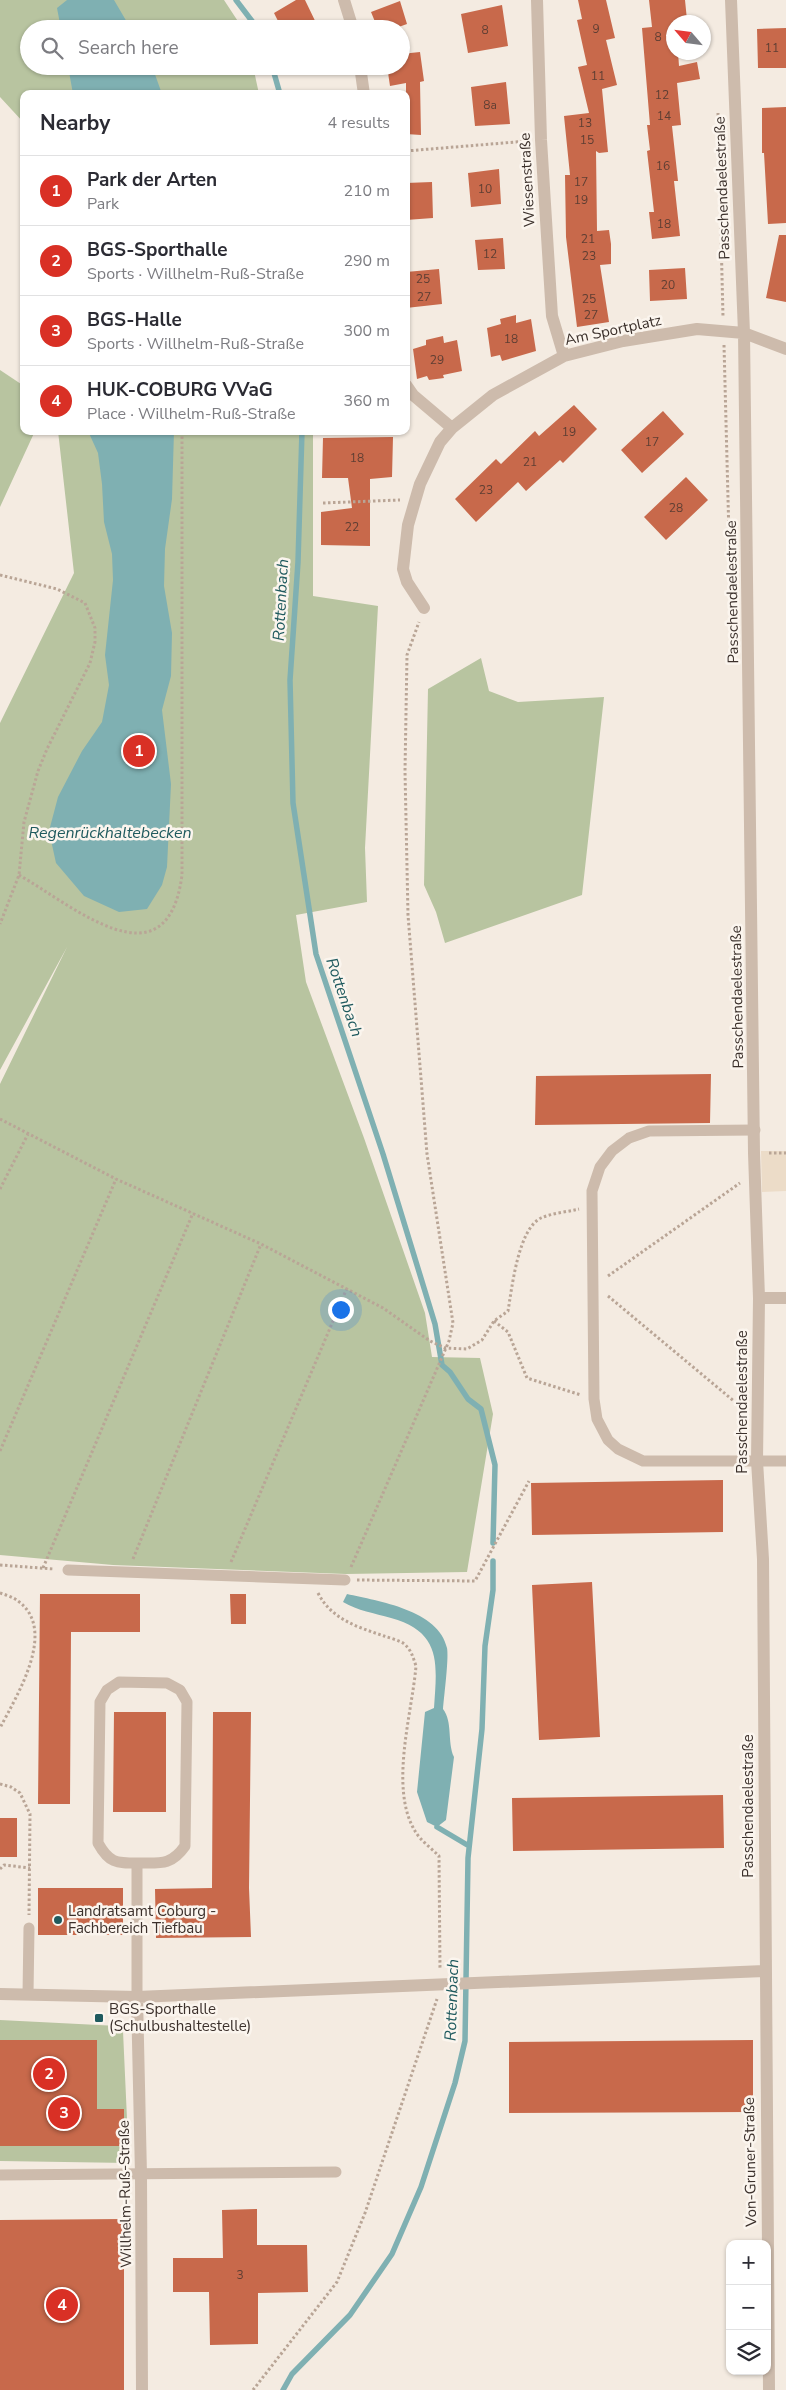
<!DOCTYPE html>
<html lang="en">
<head>
<meta charset="utf-8">
<style>
  body { margin:0; font-family:"Nunito Sans",sans-serif; background:#f7f7f7; color:#2b2b33 }
  .controls { position:absolute; right:15px; bottom:15px; display:grid; overflow:hidden; border-radius:10px; box-shadow:0 1px 4px #0004 }
  .controls button { width:45px; height:45px; display:grid; place-items:center; padding:0; border:0; border-bottom:1px solid #e1e1e2; background:#fff; color:#2b2b33; font:25px sans-serif }
  .compass { position:absolute; left:666px; top:15px; width:45px; height:45px; border-radius:50%; background:#fff; box-shadow:0 1px 4px #0004; rotate:298deg }
  .you { position:absolute; left:340px; top:1309px; width:18px; height:18px; margin:-12px; border:4px solid #fff; border-radius:50%; background:#1a73e8; box-shadow:0 0 0 8px #1a73e833 }
  .badge { display:grid; place-items:center; width:32px; height:32px; border-radius:50%; background:#d93025; color:#fff; font-size:16px; font-weight:700 }
  .pin { position:absolute; translate:-50% -50%; border:2px solid #fff; box-shadow:0 1px 5px #0006 }
  .list { margin:0; padding:0; list-style:none }
  h2 { display:flex; justify-content:space-between; align-items:center; height:65px; margin:0; padding:0 20px; font-size:21px }
  h2 small { font-size:16px; font-weight:400; color:#7c7c81 }
  .list li { display:grid; grid-template-columns:32px 1fr auto; gap:15px; align-items:center; box-sizing:border-box; height:70px; padding:0 20px; border-top:1px solid #e1e1e2 }
  .list b { display:block; font-size:19px; white-space:nowrap }
  .list p { margin:0; font-size:16px; white-space:nowrap; color:#7c7c81 }
  .list em { font-size:16px; font-style:normal; color:#7c7c81 }
  .icon { flex:none; width:28px; height:28px; fill:none; stroke:currentColor; stroke-width:2; stroke-linecap:round; stroke-linejoin:round }
  .map { position:relative; flex:none; width:786px; height:2390px; overflow:hidden }
  .search { position:absolute; background:#fff; box-shadow:0 1px 4px #0004; left:20px; top:20px; width:390px; height:55px; display:flex; align-items:center; gap:12px; box-sizing:border-box; padding:0 18px; border-radius:28px; color:#7c7c81; font-size:19px }
  .panel { position:absolute; background:#fff; box-shadow:0 1px 4px #0004; left:20px; top:90px; width:390px; height:345px; border-radius:10px }
  .map>svg:first-child { display:block }
</style>
</head>
<body>
<div class="map">
<svg width="786" height="2390" viewBox="0 0 786 2390">
  <rect width="100%" height="100%" fill="#f4ebe1"/>
  <path fill="#b8c4a0" d="M 0,0 L 224,0 L 243,29 L 29,29 L 29,66 L 253,66 L 259,94 L 24,94 L 24,123 L 0,97 Z
    M 0,370 L 24,386 L 24,431 L 35,431 L 0,507 Z
    M 58,431 L 313,431 L 313,596 L 378,606 L 365,848 L 367,902 L 296,915 L 306,982 L 364,1138 L 425,1313 L 432,1357 L 480,1358 L 493,1414 L 467,1572 L 346,1574 L 113,1565 L 0,1555 L 0,1084 L 67,947 L 0,1070 L 0,723 L 74,573 Z
    M 481,658 L 489,691 L 518,702 L 604,697 L 582,895 L 445,943 L 436,912 L 424,885 L 428,689 Z
    M 0,2020 L 118,2026 L 123,2031 L 129,2163 L 0,2161 Z"/>
  <path fill="#ecdcc8" d="M 761,1151 L 786,1151 L 786,1191 L 762,1192 Z"/>
  <path fill="#7fb0b2" d="M 67,0 L 114,0 L 131,29 L 61,29 L 57,8 Z
    M 68,66 L 152,66 L 162,94 L 73,94 Z
    M 88,431 L 174,431 L 172,499 L 165,549 L 164,586 L 172,633 L 171,676 L 162,710 L 171,784 L 167,867 L 162,885 L 147,909 L 119,912 L 84,896 L 56,863 L 49,831 L 58,797 L 82,751 L 102,722 L 109,685 L 105,655 L 113,580 L 112,554 L 104,522 L 102,484 L 98,453 Z
    M 347,1594 C 378,1601 439,1610 447,1648 C 449,1658 444,1696 443,1709 C 453,1722 447,1742 454,1757 L 446,1820 L 437,1827 L 427,1822 L 417,1792 L 425,1712 L 434,1708 C 437,1664 442,1632 391,1618 C 374,1613 358,1611 343,1602 Z"/>
  <g fill="none" stroke-linecap="round" stroke-linejoin="round">
    <path stroke="#7fb0b2" stroke-width="5.5" d="M 236,0 L 258,29
      M 272,66 L 280,94
      M 302,431 L 298,562 L 290,680 L 293,803 L 316,954 L 383,1154 L 435,1324 L 442,1365 L 450,1372 L 468,1399 L 481,1409 L 495,1465 L 493,1543
      M 437,1827 L 469,1846
      M 283,2390 L 292,2374 L 350,2315 L 392,2254 L 421,2187 L 455,2083 L 465,2041 L 468,1858 L 482,1729 L 485,1646 L 493,1590 L 493,1561"/>
  </g>
  <path fill="#c8694b" d="M 296,0 L 305,0 L 319,29 L 282,29 L 274,13 Z
    M 578,0 L 606,0 L 615,38 L 606,40 L 617,85 L 602,89 L 608,152 L 599,153 L 596,151 L 597,231 L 609,230 L 611,244 L 611,264 L 600,265 L 609,322 L 577,327 L 566,237 L 565,175 L 570,175 L 564,116 L 589,113 L 578,67 L 587,65 L 577,20 L 582,19 Z
    M 649,0 L 685,0 L 687,20 L 674,21 L 674,52 L 678,52 L 679,66 L 697,62 L 700,79 L 677,83 L 681,125 L 672,126 L 678,181 L 674,181 L 680,236 L 652,239 L 649,212 L 654,212 L 647,151 L 650,150 L 647,125 L 650,125 L 642,28 L 652,27 Z
    M 400,1 L 407,24 L 393,29 L 378,29 L 371,12 Z
    M 502,5 L 508,46 L 468,53 L 461,14 Z
    M 786,28 L 786,68 L 758,68 L 757,29 Z
    M 420,52 L 424,81 L 420,82 L 421,135 L 406,134 L 406,83 L 390,86 L 387,66 L 401,66 L 401,54 Z
    M 506,82 L 510,124 L 475,126 L 471,87 Z
    M 786,107 L 786,223 L 768,224 L 764,153 L 762,153 L 762,108 Z
    M 499,169 L 501,204 L 471,207 L 468,173 Z
    M 432,182 L 433,218 L 406,220 L 406,183 Z
    M 779,235 L 786,235 L 786,302 L 766,298 Z
    M 503,238 L 505,269 L 478,270 L 475,240 Z
    M 685,268 L 687,299 L 650,301 L 649,270 Z
    M 439,269 L 442,304 L 406,308 L 406,272 Z
    M 516,315 L 516,323 L 531,319 L 536,351 L 502,361 L 500,355 L 491,357 L 487,328 L 501,324 L 500,319 Z
    M 443,336 L 444,343 L 457,340 L 462,371 L 443,375 L 444,378 L 429,380 L 427,376 L 417,379 L 413,349 L 426,345 L 426,340 Z
    M 574,405 L 597,429 L 563,463 L 560,460 L 526,491 L 518,482 L 476,522 L 455,499 L 496,459 L 501,464 L 535,431 L 539,436 Z
    M 663,411 L 684,434 L 642,473 L 621,450 Z
    M 393,437 L 392,477 L 370,479 L 370,546 L 321,545 L 321,512 L 352,508 L 348,478 L 322,478 L 323,438 Z
    M 686,477 L 708,500 L 666,540 L 644,517 Z
    M 711,1074 L 710,1123 L 535,1125 L 536,1076 Z
    M 723,1480 L 723,1532 L 532,1535 L 531,1483 Z
    M 592,1582 L 600,1737 L 539,1740 L 532,1585 Z
    M 40,1594 L 140,1594 L 140,1632 L 71,1632 L 70,1804 L 38,1804 Z
    M 230,1594 L 246,1594 L 246,1624 L 231,1624 Z
    M 114,1712 L 166,1712 L 166,1812 L 113,1812 Z
    M 213,1712 L 251,1712 L 249,1888 L 251,1937 L 156,1938 L 155,1889 L 212,1888 Z
    M 723,1795 L 724,1848 L 513,1851 L 512,1798 Z
    M 0,1818 L 17,1818 L 17,1857 L 0,1857 Z
    M 38,1888 L 123,1888 L 123,1935 L 38,1935 Z
    M 0,2040 L 97,2040 L 97,2109 L 124,2109 L 124,2146 L 0,2146 Z
    M 753,2040 L 753,2112 L 509,2113 L 509,2042 Z
    M 257,2209 L 257,2245 L 307,2245 L 308,2292 L 258,2293 L 258,2344 L 210,2345 L 209,2292 L 173,2292 L 173,2258 L 223,2258 L 222,2210 Z
    M 124,2219 L 124,2390 L 0,2390 L 0,2220 Z"/>
  <g fill="none" stroke-linecap="round" stroke-linejoin="round">
    <path stroke="#b9a596" stroke-width="3" stroke-dasharray="2.5 2.5" stroke-linecap="butt" d="M 718,113 L 723,317
      M 406,151 L 528,141
      M 724,345 L 729,537
      M 323,503 L 400,500
      M 0,575 L 57,589 L 85,603 L 95,628 L 95,642 L 90,663 L 47,749 L 38,771 L 24,822 L 19,875 L 0,924
      M 19,875 C 72,905 167,989 182,875 L 182,431
      M 0,1119 L 116,1179 L 261,1244 L 383,1308 L 430,1341 L 445,1348 L 467,1349 L 482,1340 L 494,1321 L 508,1311 C 512,1288 518,1229 541,1218 C 552,1213 567,1212 579,1209
      M 769,1153 L 786,1153
      M 0,1189 L 28,1134
      M 608,1276 L 740,1183
      M 608,1296 L 741,1407
      M 494,1321 L 508,1332 L 527,1378 L 581,1395
      M 0,1451 L 116,1179
      M 133,1559 L 261,1244
      M 231,1562 L 347,1288
      M 0,1565 L 54,1569
      M 351,1567 L 449,1341 L 453,1323 L 427,1154 L 408,915 L 405,771 L 407,655 L 419,622
      M 43,1568 L 193,1213
      M 357,1580 L 475,1581 L 529,1481
      M 0,1593 C 6,1595 13,1597 18,1601 C 58,1630 17,1695 0,1728
      M 318,1593 C 332,1620 358,1627 384,1636 C 390,1638 398,1640 403,1643 C 411,1649 413,1657 416,1666 C 412,1714 389,1788 415,1831 C 420,1840 431,1848 439,1856 L 440,1970
      M 0,1784 L 11,1787 L 20,1793 L 30,1814 L 29,1915
      M 0,1869 L 4,1865 L 30,1868
      M 253,2390 L 337,2282 L 365,2213 L 437,1999"/>
    <path stroke="#cdbbac" stroke-width="11" d="M 755,1130 L 649,1131 L 629,1138 L 612,1151 L 600,1167 L 592,1191 L 594,1399 L 597,1419 L 608,1440 L 618,1449 L 643,1461 L 786,1461
      M 68,1570 L 345,1580
      M 28,1994 L 29,1928
      M 137,1997 L 137,1863 C 116,1863 109,1863 98,1843 L 100,1702 L 107,1690 L 119,1682 L 167,1683 L 180,1690 L 187,1702 L 185,1846 C 171,1866 160,1863 137,1863
      M 0,2175 L 336,2172"/>
    <path stroke="#cdbbac" stroke-width="12" d="M 344,0 L 353,29
      M 537,0 L 541,140 L 552,316 L 564,356
      M 731,0 L 744,333 L 754,1153 L 759,1298 L 757,1461 L 763,1559 L 769,2390
      M 360,66 L 364,94
      M 406,385 L 413,395 L 452,428
      M 424,608 L 407,582 L 403,569 L 408,525 L 420,484 L 440,442 L 452,428 L 493,395 L 564,356 L 623,341 L 697,329 L 744,333 L 786,349
      M 759,1298 L 786,1298
      M 0,1994 L 137,1997 L 765,1971
      M 137,1997 L 141,2175 L 142,2390"/>
  </g>
  <g fill="#1f5a5e" stroke="#fbf5ee" stroke-width="2">
    <circle cx="58" cy="1920" r="5"/>
    <rect x="94" y="2013" width="10" height="10" rx="2.5"/>
  </g>
  <g text-anchor="middle" stroke-width="5" stroke-linejoin="round" paint-order="stroke">
    <g font-size="12" fill="#5e3e33">
      <text x="596" y="33">9</text>
      <text x="485" y="34">8</text>
      <text x="658" y="41">8</text>
      <text x="772" y="52">11</text>
      <text x="598" y="80">11</text>
      <text x="662" y="99">12</text>
      <text x="490" y="109">8a</text>
      <text x="664" y="120">14</text>
      <text x="585" y="127">13</text>
      <text x="587" y="144">15</text>
      <text x="663" y="170">16</text>
      <text x="581" y="186">17</text>
      <text x="485" y="193">10</text>
      <text x="581" y="204">19</text>
      <text x="664" y="228">18</text>
      <text x="588" y="243">21</text>
      <text x="490" y="258">12</text>
      <text x="589" y="260">23</text>
      <text x="423" y="283">25</text>
      <text x="668" y="289">20</text>
      <text x="424" y="301">27</text>
      <text x="589" y="303">25</text>
      <text x="591" y="319">27</text>
      <text x="511" y="343">18</text>
      <text x="437" y="364">29</text>
      <text x="569" y="436">19</text>
      <text x="652" y="446">17</text>
      <text x="357" y="462">18</text>
      <text x="530" y="466">21</text>
      <text x="486" y="494">23</text>
      <text x="676" y="512">28</text>
      <text x="352" y="531">22</text>
      <text x="240" y="2279">3</text>
    </g>
    <g font-size="15" fill="#3b302b" stroke="#fbf5ee">
      <text transform="translate(527 180) rotate(-93)" y="5">Wiesenstraße</text>
      <text transform="translate(722 188) rotate(-92)" y="5">Passchendaelestraße</text>
      <text transform="translate(613 330) rotate(-12)" y="5">Am Sportplatz</text>
      <text transform="translate(732 592) rotate(-91)" y="5">Passchendaelestraße</text>
      <text transform="translate(737 997) rotate(-91)" y="5">Passchendaelestraße</text>
      <text transform="translate(742 1402) rotate(-90)" y="5">Passchendaelestraße</text>
      <text transform="translate(748 1806) rotate(-90)" y="5">Passchendaelestraße</text>
      <text transform="translate(750 2162) rotate(-91)" y="5">Von-Gruner-Straße</text>
      <text transform="translate(125 2194) rotate(-91)" y="5">Willhelm-Ruß-Straße</text>
    </g>
    <g font-size="15" fill="#3b302b" stroke="#fbf5ee" text-anchor="start">
      <text x="68" y="1916">Landratsamt Coburg -<tspan x="68" dy="17">Fachbereich Tiefbau</tspan></text>
      <text x="109" y="2014">BGS-Sporthalle<tspan x="109" dy="17">(Schulbushaltestelle)</tspan></text>
    </g>
    <g font-size="16" font-style="italic" fill="#1f5a5e" stroke="#fbf5ee">
      <text transform="translate(280 600) rotate(-87)" y="6">Rottenbach</text>
      <text x="110" y="838">Regenrückhaltebecken</text>
      <text transform="translate(345 997) rotate(71)" y="6">Rottenbach</text>
      <text transform="translate(451 2000) rotate(-88)" y="6">Rottenbach</text>
    </g>
  </g>
</svg>
<div class="controls">
<button>+</button>
<button>−</button>
<button><svg class="icon" aria-label="layers" viewBox="0 0 24 24"><path d="M12 4l9 5-9 5-9-5zM3 14l9 5 9-5"/></svg></button>
</div>
<svg class="compass" viewBox="-18 -18 36 36"><path d="M0-13l5 13h-10z" fill="#e53935"/><path d="M0 13l5-13h-10z" fill="#7c7c81"/></svg>
<div class="you"></div>
<div class="pin badge" style="left:139px;top:751px">1</div>
<div class="pin badge" style="left:49px;top:2074px">2</div>
<div class="pin badge" style="left:64px;top:2113px">3</div>
<div class="pin badge" style="left:62px;top:2305px">4</div>
<div class="search"><svg class="icon" aria-label="search" viewBox="0 0 24 24"><circle cx="10" cy="10" r="6"/><path d="M15 15l6 6"/></svg>Search here</div>
<section class="panel">
<h2>Nearby<small>4 results</small></h2>
<ul class="list">
<li><span class="badge">1</span><div><b>Park der Arten</b><p>Park</p></div><em>210 m</em></li>
<li><span class="badge">2</span><div><b>BGS-Sporthalle</b><p>Sports · Willhelm-Ruß-Straße</p></div><em>290 m</em></li>
<li><span class="badge">3</span><div><b>BGS-Halle</b><p>Sports · Willhelm-Ruß-Straße</p></div><em>300 m</em></li>
<li><span class="badge">4</span><div><b>HUK-COBURG VVaG</b><p>Place · Willhelm-Ruß-Straße</p></div><em>360 m</em></li>
</ul>
</section>
</div>
</body>
</html>
